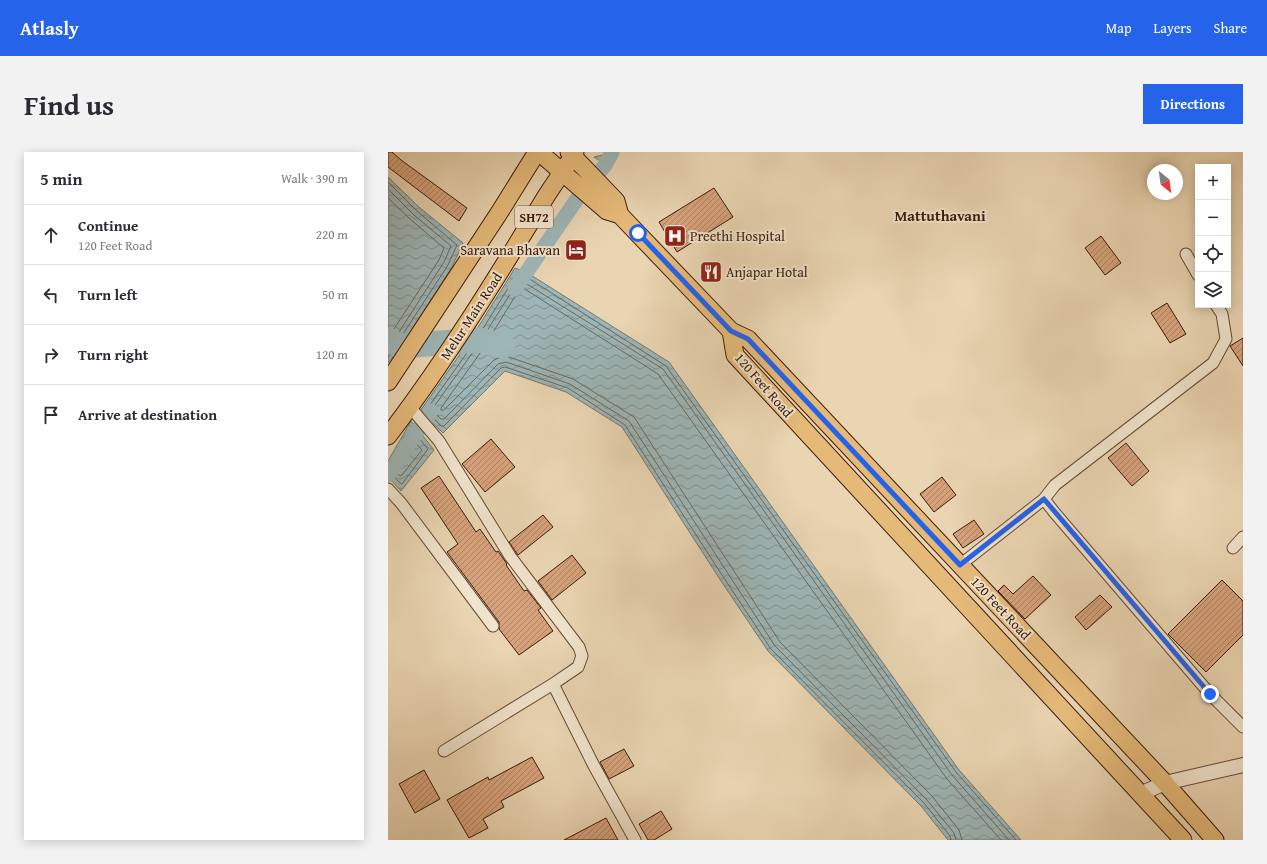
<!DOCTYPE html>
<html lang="en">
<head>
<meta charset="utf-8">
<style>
  body { margin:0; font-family:"Gentium Book Plus",serif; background:#f2f2f3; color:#2b2b33 }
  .controls { position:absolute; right:12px; top:12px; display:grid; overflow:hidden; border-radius:0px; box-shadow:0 2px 10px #0003 }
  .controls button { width:36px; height:36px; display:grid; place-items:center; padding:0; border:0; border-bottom:1px solid #e1e1e2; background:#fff; color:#2b2b33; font:20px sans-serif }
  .compass { position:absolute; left:759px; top:12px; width:36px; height:36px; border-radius:50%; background:#fff; box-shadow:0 2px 10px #0003; rotate:151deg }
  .stop { position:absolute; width:12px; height:12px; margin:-9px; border:3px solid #2563eb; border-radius:50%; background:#fff }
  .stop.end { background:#2563eb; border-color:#fff; box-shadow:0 1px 4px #0008 }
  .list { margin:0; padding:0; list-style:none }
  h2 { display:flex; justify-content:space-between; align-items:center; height:52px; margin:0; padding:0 16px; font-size:17px }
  h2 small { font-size:13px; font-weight:400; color:#7c7c81 }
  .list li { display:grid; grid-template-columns:26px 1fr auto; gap:12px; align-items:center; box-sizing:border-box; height:60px; padding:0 16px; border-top:1px solid #e1e1e2 }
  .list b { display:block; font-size:15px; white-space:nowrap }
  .list p { margin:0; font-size:13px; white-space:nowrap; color:#7c7c81 }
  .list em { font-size:13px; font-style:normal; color:#7c7c81 }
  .icon { flex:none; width:22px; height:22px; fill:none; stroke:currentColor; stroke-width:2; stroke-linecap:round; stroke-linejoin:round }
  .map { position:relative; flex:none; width:855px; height:688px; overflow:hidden; border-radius:0px }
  header { display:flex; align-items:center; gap:24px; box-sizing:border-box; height:56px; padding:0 20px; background:#2563eb; color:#fff }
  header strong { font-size:19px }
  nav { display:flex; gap:22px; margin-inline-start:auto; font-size:14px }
  .intro { display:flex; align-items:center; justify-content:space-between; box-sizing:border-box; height:96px; padding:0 24px }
  h1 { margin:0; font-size:28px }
  .button { padding:10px 18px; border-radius:0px; background:#2563eb; color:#fff; font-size:14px; font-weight:700 }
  main { display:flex; gap:24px; padding:0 24px }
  aside { flex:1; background:#fff; border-radius:0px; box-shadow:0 2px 10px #0003 }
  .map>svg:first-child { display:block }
</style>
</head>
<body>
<header>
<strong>Atlasly</strong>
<nav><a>Map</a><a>Layers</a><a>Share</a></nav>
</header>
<div class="intro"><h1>Find us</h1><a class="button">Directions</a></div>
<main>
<aside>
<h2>5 min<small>Walk · 390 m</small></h2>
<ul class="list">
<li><svg class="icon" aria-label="ahead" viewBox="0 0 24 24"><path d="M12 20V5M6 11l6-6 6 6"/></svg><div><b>Continue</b><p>120 Feet Road</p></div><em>220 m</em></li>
<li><svg class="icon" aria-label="left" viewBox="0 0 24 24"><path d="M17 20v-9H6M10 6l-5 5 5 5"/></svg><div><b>Turn left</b></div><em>50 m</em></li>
<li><svg class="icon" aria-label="right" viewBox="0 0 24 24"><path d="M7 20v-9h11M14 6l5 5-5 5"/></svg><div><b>Turn right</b></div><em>120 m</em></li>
<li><svg class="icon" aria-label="arrive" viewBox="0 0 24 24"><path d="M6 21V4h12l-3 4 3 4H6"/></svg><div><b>Arrive at destination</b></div></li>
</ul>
</aside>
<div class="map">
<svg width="855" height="688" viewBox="0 0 855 688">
  <defs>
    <pattern id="water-waves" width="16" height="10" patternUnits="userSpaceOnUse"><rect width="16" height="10" fill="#9db6b7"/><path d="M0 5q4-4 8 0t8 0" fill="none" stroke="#819393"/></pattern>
    <pattern id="building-hatch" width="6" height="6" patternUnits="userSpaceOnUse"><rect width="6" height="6" fill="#d6a27b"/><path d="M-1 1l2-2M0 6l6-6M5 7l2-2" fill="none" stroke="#af8363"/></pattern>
  </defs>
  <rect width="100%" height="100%" fill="#ead5b2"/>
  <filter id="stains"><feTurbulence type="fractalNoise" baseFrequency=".005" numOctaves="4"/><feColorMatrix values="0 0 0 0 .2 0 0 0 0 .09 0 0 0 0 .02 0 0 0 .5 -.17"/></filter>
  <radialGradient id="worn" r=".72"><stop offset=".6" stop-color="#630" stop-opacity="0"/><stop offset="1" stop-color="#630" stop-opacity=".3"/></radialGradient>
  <path fill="url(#water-waves)" stroke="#767871" d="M 221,0 L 229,0 L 221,15 L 206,5 L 220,2 Z
    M 0,25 L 32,56 L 75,91 L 64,115 L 9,200 L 0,211 Z
    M 127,116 L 138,120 L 281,210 L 571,618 L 633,688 L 560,688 L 533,654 L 380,499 L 331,426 L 234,275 L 178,240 L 117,219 L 55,281 L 32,259 L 82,188 Z
    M 23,269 L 46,298 L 13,339 L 0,325 L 0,309 Z"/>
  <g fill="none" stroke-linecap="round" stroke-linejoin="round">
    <path stroke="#6c6860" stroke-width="1" d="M 0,30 L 29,59 L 69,93 L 60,113 L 0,205
      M 0,37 L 26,63 L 63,94 L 56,110 L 0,197
      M 0,46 L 22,67 L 56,96 L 51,108 L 0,186
      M 24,287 L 34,298 L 14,323 L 12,324 L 4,317 L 4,315 L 9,310 Z
      M 0,310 L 5,308 L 23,278 L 25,279 L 40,297 L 14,332 L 12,331 L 4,323 L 0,322
      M 563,688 L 562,684 L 536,651 L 383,497 L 334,423 L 237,273 L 180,236 L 117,215 L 113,216 L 56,274 L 53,274 L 39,259 L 39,257 L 86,191 L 129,122 L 137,124 L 278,214 L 568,620 L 628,688
      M 568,688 L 566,681 L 539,648 L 387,494 L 241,269 L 182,232 L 118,210 L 110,212 L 56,267 L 53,267 L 45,259 L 45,256 L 90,193 L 131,128 L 134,129 L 275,217 L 564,623 L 621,688
      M 574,688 L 571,678 L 544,644 L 392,490 L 246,265 L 185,227 L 118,204 L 112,205 L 106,208 L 56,258 L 53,258 L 53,256 L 95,197 L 132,136 L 135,136 L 270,222 L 559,627 L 613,688"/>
    <path stroke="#9db6b7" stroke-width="15" d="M 127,137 L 189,47 L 218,12 L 224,0
      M 0,323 L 43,259"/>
    <path stroke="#9db6b7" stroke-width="25" d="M 0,188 L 12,194 L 92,188 L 115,194"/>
  </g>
  <path fill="url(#building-hatch)" stroke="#3b1a09" d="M 0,0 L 4,0 L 13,8 L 79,56 L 71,69 L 0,15 Z
    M 326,36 L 345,65 L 289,100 L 271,70 Z
    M 713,84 L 733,111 L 717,123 L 697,96 Z
    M 779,151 L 798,182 L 782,191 L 763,161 Z
    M 855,186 L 855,214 L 842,194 Z
    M 103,287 L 127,315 L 97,340 L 74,312 Z
    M 738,291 L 761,319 L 744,334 L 720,306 Z
    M 51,324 L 88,380 L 92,377 L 108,400 L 110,399 L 119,412 L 118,413 L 136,439 L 139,438 L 153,456 L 150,458 L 165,479 L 131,503 L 111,477 L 111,470 L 59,400 L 70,392 L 33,336 Z
    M 554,325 L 568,343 L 546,360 L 532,342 Z
    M 155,363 L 165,375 L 130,403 L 121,390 Z
    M 586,368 L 596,382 L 575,396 L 565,382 Z
    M 184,403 L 198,421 L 164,448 L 150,429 Z
    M 645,424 L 663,443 L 637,467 L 610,439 L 616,433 L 625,442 Z
    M 834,428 L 855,449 L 855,483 L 818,520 L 780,482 Z
    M 712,443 L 724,455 L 698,478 L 687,465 Z
    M 236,597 L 246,614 L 221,627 L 212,610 Z
    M 144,605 L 156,626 L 113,649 L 116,655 L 95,667 L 100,676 L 81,686 L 59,648 L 100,625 L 101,628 Z
    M 36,618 L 52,647 L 27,661 L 11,632 Z
    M 273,659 L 284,677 L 266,688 L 260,688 L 251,672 Z
    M 218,666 L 230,688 L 176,688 Z"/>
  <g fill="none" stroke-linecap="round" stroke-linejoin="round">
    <g stroke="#674933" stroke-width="13">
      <path id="minor" d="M 798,102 L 810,123
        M 828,153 L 834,162 L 838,187 L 825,211 L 667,333 L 656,347 L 666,360 L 822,542 L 855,575
        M 22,255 L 51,289 L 122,404 L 191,495 L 194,504 L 190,515 L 165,532 L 205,612 L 247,688
        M 0,337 L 13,351 L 105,474
        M 845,396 L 855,385
        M 572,413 L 656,347
        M 56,599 L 165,532"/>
    </g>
    <g stroke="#674933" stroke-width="16">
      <path id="tertiary" d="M 752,642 L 777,631 L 855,613"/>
    </g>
    <g stroke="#3b1a09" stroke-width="19">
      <path id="primary" d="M 151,0 L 219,59 L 232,63
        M 181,0 L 228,49 L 232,63 L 343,179 L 360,187 L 777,631 L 827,688
        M 343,179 L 347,203 L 795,688
        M 0,230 L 111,61 L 149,0
        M 0,284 C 58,208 108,127 157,46 C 167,30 178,16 187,0"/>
    </g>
    <use href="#minor" stroke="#f1e4cd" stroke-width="11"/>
    <use href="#tertiary" stroke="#f1e4cd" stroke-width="14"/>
    <use href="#primary" stroke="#e5ba79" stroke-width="17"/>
  </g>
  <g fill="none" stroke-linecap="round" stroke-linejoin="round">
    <path stroke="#2563eb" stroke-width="5" d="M 250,81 L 343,179 L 360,187 L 572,413 L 656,347 L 822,542"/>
  </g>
  <defs>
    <g id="hospital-square" transform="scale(1.15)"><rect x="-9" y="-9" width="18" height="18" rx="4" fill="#8f2418" stroke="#f1e4cd"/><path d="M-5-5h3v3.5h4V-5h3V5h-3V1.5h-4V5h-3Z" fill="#fff"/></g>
    <g id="hotel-square" transform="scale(1.15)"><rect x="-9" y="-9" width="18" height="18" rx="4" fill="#8f2418" stroke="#f1e4cd"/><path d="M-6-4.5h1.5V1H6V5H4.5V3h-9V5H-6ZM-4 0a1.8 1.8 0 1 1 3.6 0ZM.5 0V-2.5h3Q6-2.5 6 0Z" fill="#fff"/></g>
    <g id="restaurant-square" transform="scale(1.15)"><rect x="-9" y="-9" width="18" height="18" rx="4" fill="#8f2418" stroke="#f1e4cd"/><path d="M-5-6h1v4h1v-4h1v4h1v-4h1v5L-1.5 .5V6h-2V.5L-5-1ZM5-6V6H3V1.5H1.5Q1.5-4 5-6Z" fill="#fff"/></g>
  </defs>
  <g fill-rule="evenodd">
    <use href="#hospital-square" x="287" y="84"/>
    <use href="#hotel-square" x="188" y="98"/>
    <use href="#restaurant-square" x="323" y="120"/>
  </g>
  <g text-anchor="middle" stroke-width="4" stroke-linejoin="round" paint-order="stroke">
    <rect fill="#f1e4cd" stroke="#725744" stroke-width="1" x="127" y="54" width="38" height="22" rx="3"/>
    <g font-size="13" font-weight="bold" fill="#3b1a09">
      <text x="146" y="70">SH72</text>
    </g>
    <g font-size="14" fill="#3b1a09" stroke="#f1e4cd" text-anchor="start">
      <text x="302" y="89">Preethi Hospital</text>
      <text x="172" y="103" text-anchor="end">Saravana Bhavan</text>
      <text x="338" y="125">Anjapar Hotal</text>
    </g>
    <g font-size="14" fill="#3b1a09" stroke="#f1e4cd">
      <text transform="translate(83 164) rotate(-57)" y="5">Melur Main Road</text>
      <text transform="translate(376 233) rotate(49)" y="5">120 Feet Road</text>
      <text transform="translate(613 456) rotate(47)" y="5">120 Feet Road</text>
    </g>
    <g font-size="15" font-weight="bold" fill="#3b1a09" stroke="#f1e4cd">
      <text x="552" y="69">Mattuthavani</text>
    </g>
  </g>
  <rect width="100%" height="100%" filter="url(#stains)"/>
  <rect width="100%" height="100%" fill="url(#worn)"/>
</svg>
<div class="controls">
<button>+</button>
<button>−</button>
<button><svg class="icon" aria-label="locate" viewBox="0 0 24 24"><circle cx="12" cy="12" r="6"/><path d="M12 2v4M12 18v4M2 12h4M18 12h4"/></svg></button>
<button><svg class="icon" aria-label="layers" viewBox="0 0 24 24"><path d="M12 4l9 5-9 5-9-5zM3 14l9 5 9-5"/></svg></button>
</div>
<svg class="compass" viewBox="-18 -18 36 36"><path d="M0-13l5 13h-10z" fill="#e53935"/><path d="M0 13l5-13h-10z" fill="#7c7c81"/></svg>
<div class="stop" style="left:250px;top:81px"></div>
<div class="stop end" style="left:822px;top:542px"></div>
</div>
</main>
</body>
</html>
